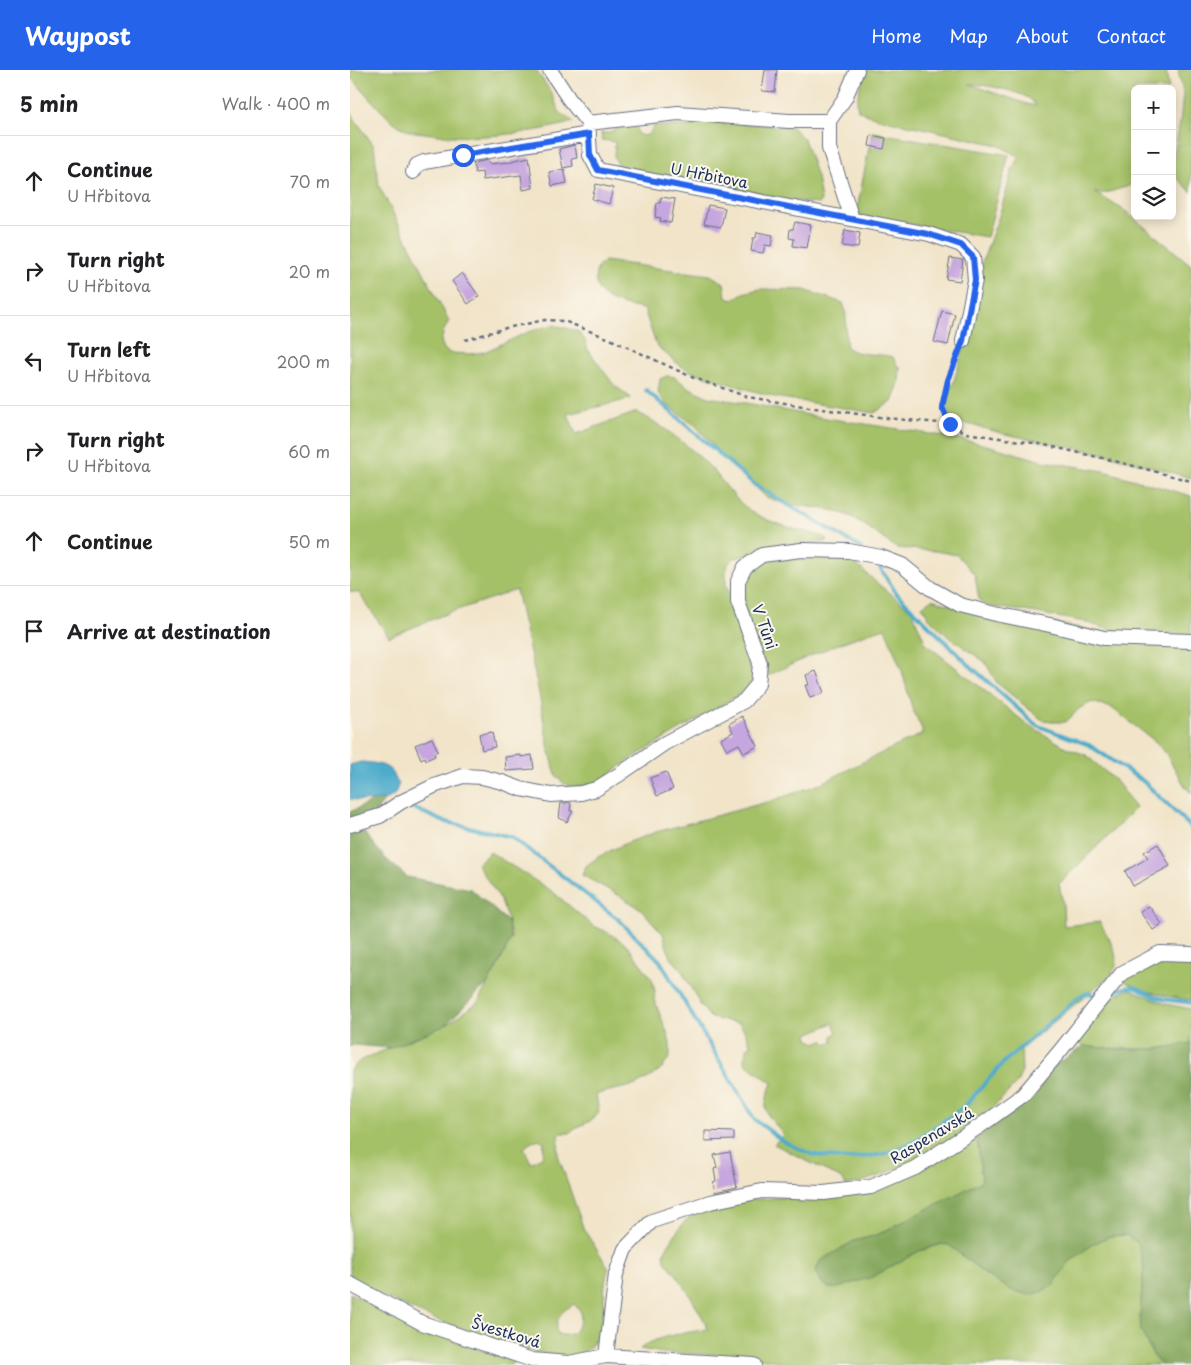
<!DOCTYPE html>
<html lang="en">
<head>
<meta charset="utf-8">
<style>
  body { margin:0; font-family:"Playpen Sans",sans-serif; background:#f6f6f6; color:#202124 }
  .controls { position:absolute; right:15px; top:15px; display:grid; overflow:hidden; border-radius:8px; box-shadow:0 2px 12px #0003 }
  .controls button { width:45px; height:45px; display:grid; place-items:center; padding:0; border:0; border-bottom:1px solid #e0e0e0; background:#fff; color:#202124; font:25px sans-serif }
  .stop { position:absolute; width:15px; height:15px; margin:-11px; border:4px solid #2563eb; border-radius:50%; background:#fff }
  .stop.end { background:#2563eb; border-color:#fff; box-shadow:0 1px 5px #0008 }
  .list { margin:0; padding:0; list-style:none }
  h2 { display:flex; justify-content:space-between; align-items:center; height:65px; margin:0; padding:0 20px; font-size:21px }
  h2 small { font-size:16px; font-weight:400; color:#757577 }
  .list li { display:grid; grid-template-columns:32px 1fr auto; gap:15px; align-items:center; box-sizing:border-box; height:90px; padding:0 20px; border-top:1px solid #e0e0e0 }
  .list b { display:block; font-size:19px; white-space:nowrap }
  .list p { margin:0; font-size:16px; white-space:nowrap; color:#757577 }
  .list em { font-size:16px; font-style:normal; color:#757577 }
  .icon { flex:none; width:28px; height:28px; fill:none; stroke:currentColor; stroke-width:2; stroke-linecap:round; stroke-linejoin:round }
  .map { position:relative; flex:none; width:841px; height:1295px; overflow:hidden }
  header { display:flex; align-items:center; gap:30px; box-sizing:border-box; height:70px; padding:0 25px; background:#2563eb; color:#fff }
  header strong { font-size:24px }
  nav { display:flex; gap:28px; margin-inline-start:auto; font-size:18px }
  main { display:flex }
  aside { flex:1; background:#fff }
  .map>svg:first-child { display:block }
</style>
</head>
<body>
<header>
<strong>Waypost</strong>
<nav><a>Home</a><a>Map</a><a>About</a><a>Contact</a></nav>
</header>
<main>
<aside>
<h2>5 min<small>Walk · 400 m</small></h2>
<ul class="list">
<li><svg class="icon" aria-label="ahead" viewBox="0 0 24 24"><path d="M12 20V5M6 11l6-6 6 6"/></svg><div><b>Continue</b><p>U Hřbitova</p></div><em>70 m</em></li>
<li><svg class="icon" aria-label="right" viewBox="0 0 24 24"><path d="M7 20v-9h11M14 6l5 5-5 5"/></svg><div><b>Turn right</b><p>U Hřbitova</p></div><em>20 m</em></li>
<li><svg class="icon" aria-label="left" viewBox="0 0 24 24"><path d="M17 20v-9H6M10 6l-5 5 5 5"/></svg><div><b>Turn left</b><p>U Hřbitova</p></div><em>200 m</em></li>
<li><svg class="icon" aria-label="right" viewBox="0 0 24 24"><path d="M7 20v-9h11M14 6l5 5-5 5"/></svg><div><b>Turn right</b><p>U Hřbitova</p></div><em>60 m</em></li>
<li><svg class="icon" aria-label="ahead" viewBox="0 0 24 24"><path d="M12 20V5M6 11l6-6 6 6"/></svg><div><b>Continue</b></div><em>50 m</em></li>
<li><svg class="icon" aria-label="arrive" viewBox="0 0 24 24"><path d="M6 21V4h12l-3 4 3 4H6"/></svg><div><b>Arrive at destination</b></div></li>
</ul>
</aside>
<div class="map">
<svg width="841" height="1295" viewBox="0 0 841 1295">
  <rect width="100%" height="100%" fill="#fbf7ec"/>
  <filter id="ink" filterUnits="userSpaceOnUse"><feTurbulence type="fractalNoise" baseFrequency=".02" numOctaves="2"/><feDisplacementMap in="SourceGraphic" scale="10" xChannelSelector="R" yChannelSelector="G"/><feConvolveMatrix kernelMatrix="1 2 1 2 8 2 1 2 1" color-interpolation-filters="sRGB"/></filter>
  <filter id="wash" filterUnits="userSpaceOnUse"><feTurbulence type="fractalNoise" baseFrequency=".0096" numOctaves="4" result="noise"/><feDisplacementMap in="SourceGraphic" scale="20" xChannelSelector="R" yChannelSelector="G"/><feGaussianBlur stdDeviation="1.12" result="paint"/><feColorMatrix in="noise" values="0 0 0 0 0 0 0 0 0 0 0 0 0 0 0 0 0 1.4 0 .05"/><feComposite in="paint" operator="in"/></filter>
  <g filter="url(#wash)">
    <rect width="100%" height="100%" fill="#f1e4c9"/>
    <path fill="#a5c167" stroke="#607862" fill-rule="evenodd" d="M 0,0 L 186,0 L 201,22 L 210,43 L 224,52 C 180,64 120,71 75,63 C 69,62 61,62 56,60 C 34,49 18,24 0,7 Z
      M 515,0 L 816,0 L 819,19 L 785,19 L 785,114 L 756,123 L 745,123 L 774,140 L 841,195 L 841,408 L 764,386 L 655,364 L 602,350 L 597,338 L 597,327 L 604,311 L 617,267 L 629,201 L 650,143 L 663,97 L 670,87 L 648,75 L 531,49 L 518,45 L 508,40 C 504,26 513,14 515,0 ZM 619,14 C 632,14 671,21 681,30 C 683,31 684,34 686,36 L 677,34 Z
      M 828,0 L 841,0 L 841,122 L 826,107 L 822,95 L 830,53 L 833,23 Z
      M 0,42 L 24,76 L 29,116 L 99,251 L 94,260 L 91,271 L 94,279 L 99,283 L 120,284 L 134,282 L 178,262 L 203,255 L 228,261 L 234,269 L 238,280 L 264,315 L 281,328 L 268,332 L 218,344 L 226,364 L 287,342 C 315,357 341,377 363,400 C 373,412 382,425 393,435 C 413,453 446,459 471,466 L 477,469 L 476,472 L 434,475 L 410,480 L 397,485 L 384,488 L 378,494 L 376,499 L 376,514 L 396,568 L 404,598 L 403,610 L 398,618 L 390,624 L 284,687 L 247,713 L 223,718 L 212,712 L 206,705 L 198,675 L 188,618 L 166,520 L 98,543 L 39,567 L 9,523 L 0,522 Z
      M 341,50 L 442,57 L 454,69 L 467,107 L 471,130 L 469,134 L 430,129 L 397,122 L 383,117 L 350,109 L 334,111 L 268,100 L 267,92 L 264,87 L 265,72 L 252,70 L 251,63 L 259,63 L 271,56 L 286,55 L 288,64 L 293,66 L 299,64 L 304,56 L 336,56 Z
      M 522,62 L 659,85 L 637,167 L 506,145 Z
      M 254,191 L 360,205 L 374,213 L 376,227 L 382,230 L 393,223 L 410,219 L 454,220 L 493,233 C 499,247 494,263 497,278 C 508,286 530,283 543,287 L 547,295 L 550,297 L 549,313 L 542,332 L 524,343 L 425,327 L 383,315 L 340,301 L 331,296 L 317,285 L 306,275 L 294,239 C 283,237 270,235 260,230 C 249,225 242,211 247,200 C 248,196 252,194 254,191 Z
      M 317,306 L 325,307 L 336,316 L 358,327 L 396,333 L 469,347 L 600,367 L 636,375 L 693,391 L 754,401 L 841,426 L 841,565 L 763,561 L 735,552 L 687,543 L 637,536 L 629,530 L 625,505 L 607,485 L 585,481 L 546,478 L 516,456 L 500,446 L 481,440 L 432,433 L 416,427 L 368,381 L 346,356 L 317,335 L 308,323 L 310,309 Z
      M 448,483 L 497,486 L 528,514 L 562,541 L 576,574 L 677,654 L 717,678 L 736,685 L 767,712 L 774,721 L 786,738 L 709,814 L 713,833 L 714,856 L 750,852 C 756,864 771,886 765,898 C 763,902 760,905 757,908 L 671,979 L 672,1001 L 667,1013 L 625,1056 L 583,1081 L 537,1103 L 506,1114 L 496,1115 L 490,1108 L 424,1074 L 433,1065 C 416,1040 410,1045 422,1013 L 396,994 L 394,990 L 397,978 L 401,976 L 396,964 L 389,953 L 361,948 L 351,936 L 331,899 L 320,887 L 313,864 L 291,839 L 270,826 L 232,805 L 236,796 L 248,787 L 274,774 L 306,762 L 421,731 L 470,714 L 515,691 L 572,664 L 572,659 L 562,638 L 552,601 L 535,558 C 493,570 455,588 415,607 L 390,527 L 393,507 L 414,490 ZM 483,953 L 487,962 L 482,966 L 483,971 L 477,974 L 473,970 L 465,973 L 459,969 L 458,964 Z
      M 582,529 L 593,533 L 841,578 L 841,723 L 835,716 L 816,684 L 806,672 L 762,638 L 742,632 L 730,638 L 716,652 L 700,652 L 691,649 L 647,613 L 635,592 L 595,564 L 579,548 L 572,536 Z
      M 140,782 L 203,822 L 242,855 L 257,862 L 277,875 L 302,909 L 305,921 L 304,930 L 317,962 L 320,974 L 320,987 L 313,997 L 302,1006 L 286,1015 L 246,1024 L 249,1043 C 239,1055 231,1053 220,1063 L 209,1063 L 208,1085 L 234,1160 L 259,1198 C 249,1222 260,1250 245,1271 C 240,1279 228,1286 219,1287 C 206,1289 184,1281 171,1278 C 132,1267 93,1254 56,1237 C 47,1232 37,1229 28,1224 C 19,1218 9,1210 0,1204 L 0,1000 L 11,990 L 97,954 L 127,933 L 150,892 L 161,868 L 157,847 L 150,829 L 127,794 ZM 189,1069 L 194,1072 L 193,1086 L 181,1093 L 174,1078 L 180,1073 ZM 224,1234 L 231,1242 L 230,1252 L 224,1263 L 217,1265 L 209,1265 L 206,1261 C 207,1245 211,1242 224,1234 Z
      M 841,889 L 841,930 C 817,927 794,922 772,910 L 801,890 Z
      M 780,919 L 816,934 L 841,939 L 841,973 L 806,979 L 764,979 L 734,976 L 727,972 L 729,964 L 755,928 L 763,930 L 767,924 Z
      M 627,1068 L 633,1111 L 527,1165 L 504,1171 L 470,1191 L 466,1201 L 522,1207 L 569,1181 L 591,1174 L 599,1175 L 636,1205 L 661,1220 L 703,1215 L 719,1192 L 741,1175 L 760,1166 L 776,1165 L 788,1173 L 794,1197 L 791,1229 L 798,1276 L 806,1290 L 813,1295 L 449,1295 L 394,1285 L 313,1283 L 290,1279 C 306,1265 337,1263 358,1259 L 356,1254 L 340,1225 L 326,1204 L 315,1191 L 314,1182 L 328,1160 L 336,1150 L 346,1143 L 399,1130 L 440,1127 L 552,1109 L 599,1085 Z
      M 0,1223 L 37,1243 L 82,1263 L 165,1291 L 161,1295 L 0,1295 Z"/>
    <path fill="#84a75c" stroke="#506b5d" d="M 40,723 L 12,760 L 34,787 L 57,807 L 121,819 L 158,852 L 161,868 L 150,892 L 138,913 L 94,956 L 40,978 L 3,975 L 0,977 L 0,742 Z
      M 841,973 L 841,1295 L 813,1295 L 806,1290 L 791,1261 L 790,1246 L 791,1229 L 794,1197 L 788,1173 L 776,1165 L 760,1166 L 741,1175 L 719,1192 L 703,1215 L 691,1222 L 679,1225 L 661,1220 L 636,1205 L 599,1175 L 591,1174 L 569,1181 L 522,1207 L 488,1218 L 479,1218 L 471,1212 L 466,1201 L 470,1191 L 504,1171 L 527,1165 L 632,1111 L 627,1068 L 680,1012 L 734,976 L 764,979 L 806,979 Z"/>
    <path fill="#4cabcb" stroke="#346d94" d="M 11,692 C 22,693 36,693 43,703 C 45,707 46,711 49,714 C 47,717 46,723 44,725 C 36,733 10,731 0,729 L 0,695 Z"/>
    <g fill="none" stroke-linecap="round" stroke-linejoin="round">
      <path stroke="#4cabcb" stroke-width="4" d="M 296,320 L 405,415 L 511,478
        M 525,490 L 546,523 L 616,592 L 686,655 L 739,675 L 793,711 L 841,757
        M 59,736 L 92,751 L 162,767 L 268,849 L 310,891 L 404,1049 L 434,1072 L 463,1085 L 497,1089 L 533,1084 L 564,1072 L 614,1037 L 654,992 L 730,926 L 739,923 L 745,925
        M 764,921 C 791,911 790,923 813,929 C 822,931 832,931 841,933"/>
    </g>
    <g id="blocks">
      <path fill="#c6a6de" d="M 415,0 L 427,0 L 425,22 L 412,21 Z
        M 521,65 L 536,68 L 534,79 L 519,76 Z
        M 225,75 L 227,88 L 222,89 L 223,96 L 213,98 L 209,79 Z
        M 179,87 L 183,118 L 173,120 L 171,105 L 133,110 L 132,102 L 125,103 L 123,93 L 138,90 L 139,94 L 161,92 L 161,91 Z
        M 214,99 L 217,113 L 202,116 L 199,102 Z
        M 246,114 L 263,118 L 259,134 L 242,129 Z
        M 311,127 L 325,129 L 321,153 L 310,151 L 311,148 L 305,147 L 307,133 L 310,133 Z
        M 358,135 L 375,138 L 371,157 L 354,154 Z
        M 445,152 L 461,155 L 457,178 L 443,176 L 444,169 L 439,168 L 440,159 L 443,159 Z
        M 495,160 L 510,163 L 508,178 L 492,176 Z
        M 407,162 L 423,165 L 421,176 L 415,175 L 413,183 L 401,181 L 403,168 L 406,168 Z
        M 600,188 L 613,190 L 610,211 L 596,209 Z
        M 112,203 L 129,226 L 118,234 L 102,211 Z
        M 592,241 L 605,244 L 598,275 L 584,272 Z
        M 466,601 L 474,623 L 460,628 L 455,615 L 459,615 L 456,605 Z
        M 392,646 L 408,676 L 394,683 L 389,674 L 377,680 L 371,669 L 383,662 L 379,654 Z
        M 142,662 L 145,677 L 132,680 L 129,664 Z
        M 82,668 L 88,681 L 84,683 L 85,686 L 76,690 L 75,687 L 71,689 L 65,675 Z
        M 171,685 L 171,687 L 182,685 L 184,699 L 156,701 L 155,687 Z
        M 316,702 L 323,719 L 307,726 L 300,708 Z
        M 211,733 L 221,733 L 220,741 L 223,741 L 217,752 L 209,748 Z
        M 808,774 L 820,796 L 783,816 L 775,801 L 798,788 L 794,782 Z
        M 799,836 L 812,854 L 803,860 L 790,842 Z
        M 355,1061 L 384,1062 L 384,1070 L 355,1071 Z
        M 380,1082 L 387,1117 L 365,1122 L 363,1112 L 366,1111 L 364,1099 L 367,1098 L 364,1085 Z"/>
    </g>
  </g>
  <g filter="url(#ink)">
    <use href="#blocks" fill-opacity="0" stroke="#666e83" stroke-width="1"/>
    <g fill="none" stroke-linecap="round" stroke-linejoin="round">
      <g stroke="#666e83" stroke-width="16">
        <path id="minor" d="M 200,0 L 219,29 L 238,53 L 240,85 L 248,100 L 579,164 L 611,175 L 623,187 L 625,210 L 613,271
          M 479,51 L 479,78 L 502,149
          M 238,53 L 328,43 L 439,51 L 479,51 L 495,28 L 507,0
          M 63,102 L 67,95 L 74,92 L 239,64
          M 0,755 L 30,746 L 51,732 L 84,716 L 113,706 L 132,707 L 152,712 L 171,719 L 201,725 L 231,723 L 246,719 L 270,704 L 315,673 L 394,631 L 408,614 L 410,593 L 388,532 L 388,511 L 395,497 L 412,485 L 451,480 L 499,481 L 531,487 L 552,495 L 580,518 L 610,535 L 646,544 L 700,555 L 754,568 L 841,571
          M 0,1214 L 72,1253 L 182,1290 L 219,1293 L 256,1286 L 404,1295
          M 256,1286 L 266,1204 L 275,1179 L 302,1151 L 360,1132 L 412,1121 L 474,1123 L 521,1117 L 565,1098 L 630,1056 L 673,1025 L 710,981 L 772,903 L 810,883 L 841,884"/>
      </g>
      <path stroke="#666e83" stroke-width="2.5" stroke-dasharray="4 4" stroke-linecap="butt" d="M 115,270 L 156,258 L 195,250 L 214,251 L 260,269 L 344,308 L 398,327 L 465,338 L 537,348 L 600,354
        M 609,281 L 598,310 L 592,337 L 600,354 L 616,363 L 690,374 L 761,390 L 841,411"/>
      <use href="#minor" stroke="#fff" stroke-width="14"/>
    </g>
  </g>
  <g fill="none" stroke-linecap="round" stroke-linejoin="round" filter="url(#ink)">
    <path stroke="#2563eb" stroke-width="6" d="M 113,85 L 239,64 L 240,85 L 248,100 L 578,164 L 611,175 L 623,187 L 625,210 L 613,271 L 598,310 L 592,337 L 600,354"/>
  </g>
  <g text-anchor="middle" stroke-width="4" stroke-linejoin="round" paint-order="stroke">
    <g font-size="15" fill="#1b2f5e" stroke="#fbf7ec">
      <text transform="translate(359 106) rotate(11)" y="5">U Hřbitova</text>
      <text transform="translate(414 557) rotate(70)" y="5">V Tůni</text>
      <text transform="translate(582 1066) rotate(-31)" y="5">Raspenavská</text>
      <text transform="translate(156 1263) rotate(17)" y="5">Švestková</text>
    </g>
  </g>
</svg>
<div class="controls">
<button>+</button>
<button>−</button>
<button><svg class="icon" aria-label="layers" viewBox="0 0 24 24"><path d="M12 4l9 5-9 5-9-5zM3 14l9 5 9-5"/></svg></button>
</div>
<div class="stop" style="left:113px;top:85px"></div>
<div class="stop end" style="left:600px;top:354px"></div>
</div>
</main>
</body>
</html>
